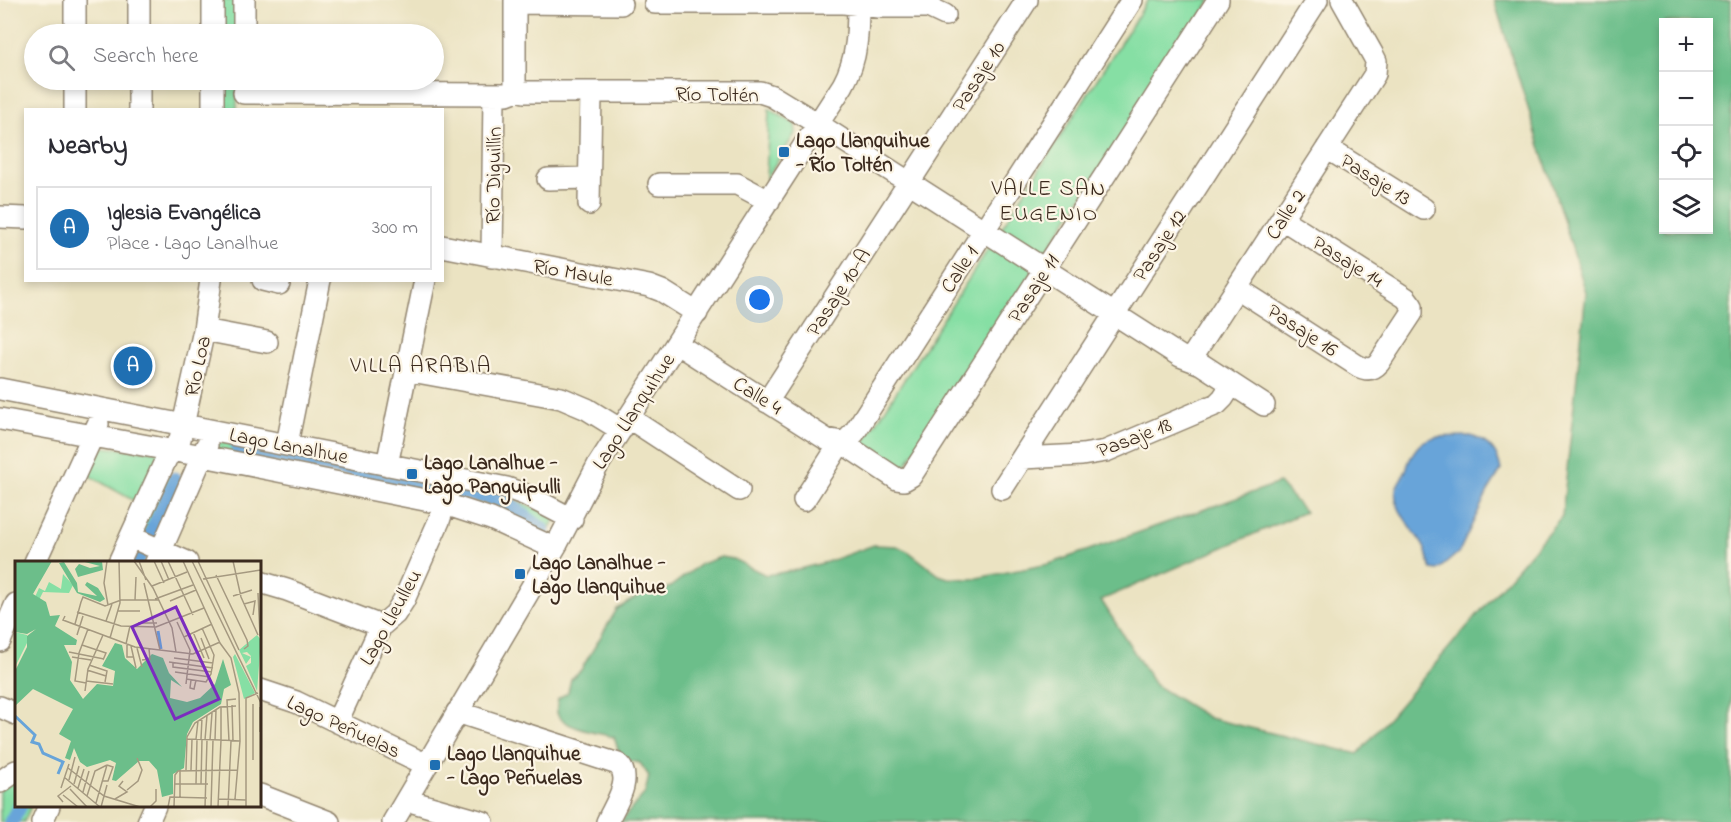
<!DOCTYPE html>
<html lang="en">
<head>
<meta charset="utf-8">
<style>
  body { margin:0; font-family:"Indie Flower",sans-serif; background:#f7f7f7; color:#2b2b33 }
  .controls { position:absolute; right:18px; top:18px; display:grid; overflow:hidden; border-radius:0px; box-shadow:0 3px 9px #0003 }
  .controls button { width:54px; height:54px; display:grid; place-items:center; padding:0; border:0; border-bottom:2px solid #e1e1e2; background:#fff; color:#2b2b33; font:30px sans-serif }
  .you { position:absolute; left:760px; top:300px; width:21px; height:21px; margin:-15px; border:4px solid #fff; border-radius:50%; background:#1a73e8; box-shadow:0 0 0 9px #1a73e833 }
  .badge { display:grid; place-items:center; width:39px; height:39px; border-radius:50%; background:#1f6fb2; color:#fff; font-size:20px; font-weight:700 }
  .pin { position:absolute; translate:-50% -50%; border:3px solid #fff; box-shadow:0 2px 6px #0006 }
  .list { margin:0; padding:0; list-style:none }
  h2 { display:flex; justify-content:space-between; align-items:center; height:78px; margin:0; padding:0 24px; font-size:26px }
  h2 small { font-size:20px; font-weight:400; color:#7c7c81 }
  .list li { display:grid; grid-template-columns:39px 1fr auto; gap:18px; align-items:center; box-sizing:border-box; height:84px; margin:0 12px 12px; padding:0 12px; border:2px solid #e1e1e2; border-radius:0px }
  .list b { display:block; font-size:22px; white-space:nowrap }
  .list p { margin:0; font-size:20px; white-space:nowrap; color:#7c7c81 }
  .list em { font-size:20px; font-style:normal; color:#7c7c81 }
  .icon { flex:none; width:33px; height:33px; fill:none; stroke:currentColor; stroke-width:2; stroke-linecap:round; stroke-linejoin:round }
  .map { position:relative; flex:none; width:1731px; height:822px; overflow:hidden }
  .search { position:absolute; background:#fff; box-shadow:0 3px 9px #0003; left:24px; top:24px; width:420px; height:66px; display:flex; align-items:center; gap:15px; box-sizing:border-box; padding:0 21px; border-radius:33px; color:#7c7c81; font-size:22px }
  .panel { position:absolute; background:#fff; box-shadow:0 3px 9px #0003; left:24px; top:108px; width:420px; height:174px; border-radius:0px }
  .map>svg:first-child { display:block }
</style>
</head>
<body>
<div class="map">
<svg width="1731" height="822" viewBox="0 0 1731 822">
  <rect width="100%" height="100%" fill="#fcf5e5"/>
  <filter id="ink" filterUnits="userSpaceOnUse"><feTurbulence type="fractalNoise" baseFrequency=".0167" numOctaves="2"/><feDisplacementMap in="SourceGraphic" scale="12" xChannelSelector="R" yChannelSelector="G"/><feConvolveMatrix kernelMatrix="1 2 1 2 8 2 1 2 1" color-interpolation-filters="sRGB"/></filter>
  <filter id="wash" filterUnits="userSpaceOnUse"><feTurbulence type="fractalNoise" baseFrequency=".008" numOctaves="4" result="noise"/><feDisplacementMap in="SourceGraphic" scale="24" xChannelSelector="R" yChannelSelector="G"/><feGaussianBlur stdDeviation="1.35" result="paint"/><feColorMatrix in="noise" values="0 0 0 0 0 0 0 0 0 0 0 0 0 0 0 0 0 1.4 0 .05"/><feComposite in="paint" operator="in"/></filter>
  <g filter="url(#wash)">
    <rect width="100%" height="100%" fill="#ebe3c2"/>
    <path fill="#86dfa4" stroke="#608461" stroke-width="1.5" d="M 221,0 L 238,0 L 238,34 L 220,34 Z
      M 1148,0 L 1211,0 L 900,474 L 859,450 Z
      M 220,80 L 237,80 L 237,109 L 220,110 Z
      M 769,109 L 795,124 L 796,132 L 766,179 Z
      M 218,441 L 502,494 L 556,517 L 547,533 L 495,507 L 429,490 L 215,452 Z
      M 91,446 L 161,452 L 141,505 L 85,473 Z
      M 158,472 L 178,479 L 141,562 L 119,562 Z
      M 16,778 L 16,806 L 31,806 L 24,822 L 0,822 L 0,791 Z"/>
    <path fill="#6cbe8a" stroke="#547454" stroke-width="1.5" fill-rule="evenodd" d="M 1494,0 L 1731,0 L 1731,822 L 620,822 L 645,793 L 649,776 L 640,763 L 621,759 L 614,737 C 599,733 569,729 559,717 C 555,712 557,705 558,699 L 568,692 L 571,679 L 581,670 L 617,609 L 640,595 L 656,593 L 670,587 L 701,564 L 721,557 L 733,559 L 766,575 L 791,571 L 827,562 L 874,545 L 897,546 L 909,552 L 939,575 L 948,578 L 972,579 L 1049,564 L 1279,483 L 1305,512 L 1101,600 L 1155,685 L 1209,718 L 1358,754 L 1562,516 L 1586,292 ZM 1664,22 L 1708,22 L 1708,230 L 1664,230 Z"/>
    <path fill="#67a4d9" stroke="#51677c" stroke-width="1.5" d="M 1471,436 C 1489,442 1498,452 1501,470 L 1488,491 L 1459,552 L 1438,570 L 1431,569 C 1429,562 1427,554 1424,547 C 1416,532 1392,509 1396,490 C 1397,483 1403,477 1406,470 C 1418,431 1436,437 1471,436 Z"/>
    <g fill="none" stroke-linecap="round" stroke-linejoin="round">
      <path stroke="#67a4d9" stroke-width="15" d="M 238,448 L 496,499 L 512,507 L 543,530
        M 149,537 L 175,479
        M 136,562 L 141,553
        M 11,822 L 20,806"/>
    </g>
  </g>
  <g filter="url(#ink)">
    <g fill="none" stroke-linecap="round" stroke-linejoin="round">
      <g stroke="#938670" stroke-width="24">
        <path id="minor" d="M 213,0 L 213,34
          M 515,0 L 515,85 L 517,90
          M 515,3 L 621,4
          M 655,3 L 844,3 L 878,7 L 928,7 L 945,15
          M 75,34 L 75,0
          M 139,34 L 139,0
          M 244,34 L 244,0
          M 213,80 L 213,110
          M 244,93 L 507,94 L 517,90 L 524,92 L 760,92 L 772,96 L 818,124 L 1180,356 L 1201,364 L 1264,405
          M 75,110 L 75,80
          M 139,110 L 139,80
          M 1327,148 L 1424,209
          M 548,179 L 588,178
          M 659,184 L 737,184 L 769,201
          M 589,204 L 591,93
          M 0,217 L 26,218
          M 442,246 L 649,286 L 662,291 L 697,313
          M 492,257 L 494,94
          M 263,280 L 279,284
          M 1237,288 L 1358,366 C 1366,370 1373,370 1379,363 L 1412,313 L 1412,306 L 1406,298 L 1282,219
          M 204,330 L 267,342
          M 677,344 L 826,439 L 841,442
          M 1187,358 L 1194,354 L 1375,74 L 1376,61 L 1373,55 L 1342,0
          M 406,370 L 561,398 L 587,409 L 621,430
          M 0,389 L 507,488 L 526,495 L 572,519
          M 767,402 L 1027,0
          M 629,418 L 739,490
          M 0,419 L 203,456 L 445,504 L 491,519 L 554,548
          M 841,442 L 897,479 L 904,480 L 911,476 L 1218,0
          M 841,442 L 846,441 L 854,433 L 1132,0
          M 287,444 L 320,280
          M 1022,458 L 1082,455 L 1106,451 L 1217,404 L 1223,398 L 1232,384
          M 387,465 L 425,280
          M 1002,489 L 1317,0
          M 804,500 L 841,442
          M 131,537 L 187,562
          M 35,562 L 98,424
          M 119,562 L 167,457 L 175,450 L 180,439 L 204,330 L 211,280
          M 156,562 L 207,445
          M 260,582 L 287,590 L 381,626
          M 0,641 L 16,604
          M 260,690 L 296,702 L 427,765
          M 0,707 L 16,714
          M 457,712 L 618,764 C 634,779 614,806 607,822
          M 337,722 L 381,626 L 395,614 L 404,600 L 439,521 L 448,493
          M 0,782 L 16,771
          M 260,795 L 329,822
          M 406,800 L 483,822
          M 42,822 L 49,806
          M 148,822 L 155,806
          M 393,822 L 557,544 L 598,465 L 843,85 C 858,58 858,31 858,0"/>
      </g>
      <use href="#minor" stroke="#fff" stroke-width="21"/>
    </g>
  </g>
  <g fill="#1f6fb2" stroke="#fcf5e5" stroke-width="2">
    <rect x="778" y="146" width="12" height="12" rx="3"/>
    <rect x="406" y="468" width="12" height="12" rx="3"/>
    <rect x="514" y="568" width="12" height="12" rx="3"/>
    <rect x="429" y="759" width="12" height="12" rx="3"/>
  </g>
  <g text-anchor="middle" stroke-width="4.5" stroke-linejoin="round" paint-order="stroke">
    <g font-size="21" fill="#3b2a1e" stroke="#fcf5e5">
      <text transform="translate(978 76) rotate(-57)" y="7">Pasaje 10</text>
      <text transform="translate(717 94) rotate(1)" y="7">Río Toltén</text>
      <text transform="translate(493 175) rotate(-89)" y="7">Río Diguillín</text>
      <text transform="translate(1376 179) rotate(32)" y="7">Pasaje 13</text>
      <text transform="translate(1285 214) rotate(-57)" y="7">Calle 2</text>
      <text transform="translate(1159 245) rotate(-57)" y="7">Pasaje 12</text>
      <text transform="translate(1348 261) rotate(32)" y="7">Pasaje 14</text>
      <text transform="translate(959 269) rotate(-57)" y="7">Calle 1</text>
      <text transform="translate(573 272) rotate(10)" y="7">Río Maule</text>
      <text transform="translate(1033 288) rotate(-57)" y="7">Pasaje 11</text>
      <text transform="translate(838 292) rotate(-57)" y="7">Pasaje 10-A</text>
      <text transform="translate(1303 330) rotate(33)" y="7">Pasaje 16</text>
      <text transform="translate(197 366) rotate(-78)" y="7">Río Loa</text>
      <text transform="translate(758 395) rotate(32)" y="7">Calle 4</text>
      <text transform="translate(633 411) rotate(-57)" y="7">Lago Llanquihue</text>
      <text transform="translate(1134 437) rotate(-21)" y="7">Pasaje 18</text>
      <text transform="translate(289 445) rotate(11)" y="7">Lago Lanalhue</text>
      <text transform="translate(390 617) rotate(-61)" y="7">Lago Lleulleu</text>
      <text transform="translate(344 726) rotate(25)" y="7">Lago Peñuelas</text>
    </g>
    <g font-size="21" font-weight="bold" fill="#3b2a1e" stroke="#fcf5e5" text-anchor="start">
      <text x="796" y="147">Lago Llanquihue<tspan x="796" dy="24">- Río Toltén</tspan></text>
      <text x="424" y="469">Lago Lanalhue -<tspan x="424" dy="24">Lago Panguipulli</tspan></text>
      <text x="532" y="569">Lago Lanalhue -<tspan x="532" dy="24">Lago Llanquihue</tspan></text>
      <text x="447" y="760">Lago Llanquihue<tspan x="447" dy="24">- Lago Peñuelas</tspan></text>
    </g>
    <g font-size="22" letter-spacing="1.5" fill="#3b2a1e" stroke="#fcf5e5">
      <text x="1049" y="195">VALLE SAN<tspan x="1049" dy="25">EUGENIO</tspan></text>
      <text x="421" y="372">VILLA ARABIA</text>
    </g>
  </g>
  <g transform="translate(15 561)">
    <rect width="246" height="246" fill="#ebe3c2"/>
    <path d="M 48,13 L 58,24 L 54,32 L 28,31 L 24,39 L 20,36 L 24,27 L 30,30 L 34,21 L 46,28 ZM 0,71 L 12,74 L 12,82 L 0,106 ZM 242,74 L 246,79 L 242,130 L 231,105 L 236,102 L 236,95 L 232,91 L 227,92 L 236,96 L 231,103 L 224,89 ZM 220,93 L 240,132 L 229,138 L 218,96 Z" fill="#86dfa4"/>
    <path d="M 0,0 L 37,0 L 18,33 L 31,41 L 35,55 L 45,54 L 40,65 L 62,79 L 61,84 L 49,84 L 57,101 L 55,119 L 68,138 L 82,123 L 98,125 L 100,110 L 87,105 L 100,82 L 107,84 L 110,97 L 122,108 L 137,93 L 148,97 L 154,112 L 167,126 L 156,119 L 155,137 L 172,141 L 185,137 L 200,123 L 208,98 L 216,124 L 209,128 L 206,143 L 178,161 L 172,173 L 169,207 L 158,213 L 158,233 L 147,236 L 142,209 L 134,200 L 124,200 L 101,220 L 97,219 L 101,202 L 95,199 L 72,206 L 65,201 L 59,187 L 55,199 L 50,197 L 56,180 L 44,173 L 58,148 L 18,128 L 0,145 L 0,110 L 12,86 L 12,75 L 21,68 L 12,73 L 0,71 ZM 66,0 L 87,0 L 88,9 L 63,16 L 60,8 L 64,3 L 75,7 L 85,5 ZM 49,1 L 62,22 L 63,31 L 82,35 L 70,24 L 72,21 L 83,27 L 90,38 L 85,41 L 62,32 L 44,2 Z" fill="#6cbe8a"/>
    <path fill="none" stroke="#67a4d9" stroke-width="3" d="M 143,70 L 146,88M 0,155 L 20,174 L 17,181 L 24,183 L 28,192 L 48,201 L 43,213"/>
    <path fill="none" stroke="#a59980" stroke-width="1.5" d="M 92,0 L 89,22 L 93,44M 119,0 L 138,27 L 157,67 L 161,91M 124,0 L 131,19M 139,0 L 149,22M 146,0 L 154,19M 153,0 L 178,54M 168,0 L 205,82 L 216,97 L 224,132 L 225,180 L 206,179 L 203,246M 177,0 L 246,142M 183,0 L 224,89M 218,0 L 226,36 L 243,74M 201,14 L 232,79 L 233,85 L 229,88M 188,18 L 246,9M 129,22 L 145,89M 137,25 L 172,11M 243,32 L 245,75M 218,35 L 237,29M 140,38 L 178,24M 120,39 L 121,16M 155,40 L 181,29M 66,41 L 68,36 L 90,45 L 106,39 L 144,39M 229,43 L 240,40 L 238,54M 103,50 L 125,50M 62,51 L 106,65 L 141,66 L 189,47M 50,55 L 48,59 L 120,86 L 178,93 L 205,81M 91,60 L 97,43M 162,61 L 175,89 L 171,123M 123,62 L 142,62M 60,63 L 66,41M 178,71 L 189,97M 62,74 L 68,55M 169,76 L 197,63M 95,77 L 105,42 L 104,0M 186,77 L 194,98M 111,83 L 115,65M 112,83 L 112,96 L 118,96M 67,84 L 91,92 L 88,99M 116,85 L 121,107M 122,87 L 127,106M 54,91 L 89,98M 57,96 L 76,99M 159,97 L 198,102M 127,99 L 135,98 L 134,88M 154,101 L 198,107M 158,101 L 158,106 L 197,111M 74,104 L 92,110 L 90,121M 72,109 L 91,115M 160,111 L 195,116M 171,118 L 191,121 L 196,113 L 199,94 L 187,67M 176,119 L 175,127 L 179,128 L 181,119M 71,120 L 98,123M 71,122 L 60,120 L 64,92 L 73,68M 70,130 L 73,108 L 88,74M 238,143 L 238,199M 217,144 L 218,180M 245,171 L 245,146M 172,178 L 206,179 L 206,146M 181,178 L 183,160M 186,178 L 187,157M 190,179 L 192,154M 195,179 L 197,152M 200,179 L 201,149M 214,180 L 212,139 L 221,138M 53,207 L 89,235 L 125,246M 171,209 L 172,176 L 180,162 L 205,146 L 221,145M 176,209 L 177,178M 49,216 L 85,246M 54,219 L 60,196M 88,220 L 93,220 L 98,206 L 92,204M 59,223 L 64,205M 160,223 L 193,223M 181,223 L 182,178M 186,223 L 187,178M 46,227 L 54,203M 63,227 L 69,208M 55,228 L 72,246M 112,229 L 123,220 L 127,209 L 122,197M 68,231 L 74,210M 48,234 L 63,246M 72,235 L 80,210 L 92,204M 165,236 L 165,209M 100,238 L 112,231 L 104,225 L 108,220M 203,238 L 231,239M 220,238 L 225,180M 48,241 L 43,235 L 56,225M 81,242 L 92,204M 86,246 L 92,224M 135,246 L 141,240 L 141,228M 153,246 L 155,236 L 192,237M 159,246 L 160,214 L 163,210 L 222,209M 190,246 L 192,179M 196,246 L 198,179M 213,246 L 216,180M 231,246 L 231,137 L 243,132"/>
    <path fill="#7b2cbf" fill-opacity="0.15" stroke="#7b2cbf" stroke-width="3" d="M 161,46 L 204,138 L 160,158 L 117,66 Z"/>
    <rect width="246" height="246" fill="none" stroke="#3b2a1e" stroke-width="3"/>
  </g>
</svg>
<div class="controls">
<button>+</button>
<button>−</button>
<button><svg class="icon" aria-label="locate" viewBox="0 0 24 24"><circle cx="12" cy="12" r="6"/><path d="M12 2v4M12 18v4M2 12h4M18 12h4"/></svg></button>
<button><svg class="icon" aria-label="layers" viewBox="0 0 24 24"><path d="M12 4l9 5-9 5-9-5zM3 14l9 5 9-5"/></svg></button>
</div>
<div class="you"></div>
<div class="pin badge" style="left:133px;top:366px">A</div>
<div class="search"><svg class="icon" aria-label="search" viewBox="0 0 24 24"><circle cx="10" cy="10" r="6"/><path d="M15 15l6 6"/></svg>Search here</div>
<section class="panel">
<h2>Nearby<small></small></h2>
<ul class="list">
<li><span class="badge">A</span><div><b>Iglesia Evangélica</b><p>Place · Lago Lanalhue</p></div><em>300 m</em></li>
</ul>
</section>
</div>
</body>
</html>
